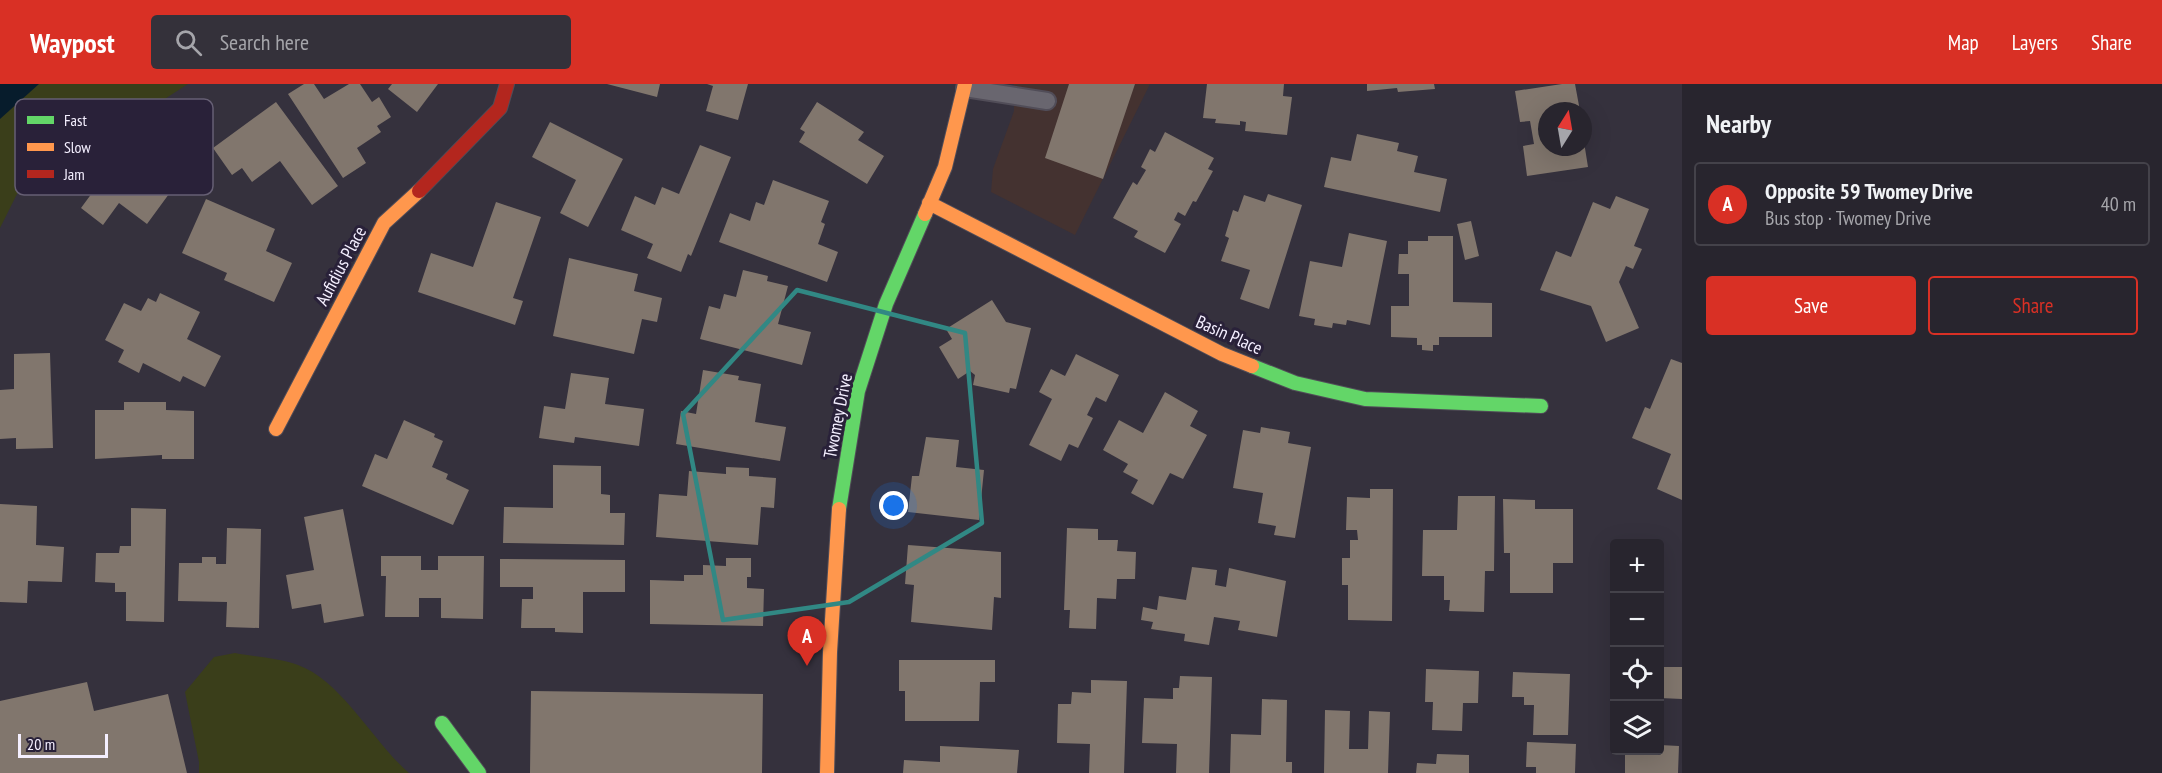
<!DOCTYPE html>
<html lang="en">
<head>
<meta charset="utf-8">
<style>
  body { margin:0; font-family:"PT Sans Narrow",sans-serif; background:#34313a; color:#f1f3f6 }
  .controls { position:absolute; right:18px; bottom:18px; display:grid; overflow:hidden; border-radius:6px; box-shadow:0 6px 24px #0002 }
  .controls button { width:54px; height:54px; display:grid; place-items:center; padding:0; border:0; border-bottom:2px solid #44424a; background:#28252e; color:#f1f3f6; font:30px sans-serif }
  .compass { position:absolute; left:1538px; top:18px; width:54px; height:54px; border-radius:50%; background:#28252e; box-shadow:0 6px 24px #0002; rotate:11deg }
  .scale { position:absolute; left:18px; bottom:15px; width:90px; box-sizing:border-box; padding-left:6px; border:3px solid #f4efff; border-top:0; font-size:16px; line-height:21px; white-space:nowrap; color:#f4efff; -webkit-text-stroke:4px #292139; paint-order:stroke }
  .you { position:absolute; left:894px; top:422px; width:21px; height:21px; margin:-15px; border:4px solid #fff; border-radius:50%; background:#1a73e8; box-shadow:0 0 0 9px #1a73e833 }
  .badge { display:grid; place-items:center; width:39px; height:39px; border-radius:50%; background:#d93025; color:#fff; font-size:20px; font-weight:700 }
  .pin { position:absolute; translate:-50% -50px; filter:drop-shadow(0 2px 3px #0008) }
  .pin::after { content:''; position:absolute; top:32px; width:21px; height:18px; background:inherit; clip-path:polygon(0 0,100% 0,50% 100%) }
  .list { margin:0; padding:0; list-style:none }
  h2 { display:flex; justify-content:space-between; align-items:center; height:78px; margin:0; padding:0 24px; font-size:26px }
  h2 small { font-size:20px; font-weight:400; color:#a5a5aa }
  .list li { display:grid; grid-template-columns:39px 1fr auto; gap:18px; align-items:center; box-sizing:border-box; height:84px; margin:0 12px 12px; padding:0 12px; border:2px solid #44424a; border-radius:6px }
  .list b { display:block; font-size:22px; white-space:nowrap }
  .list p { margin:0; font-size:20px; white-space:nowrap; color:#a5a5aa }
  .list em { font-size:20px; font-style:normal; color:#a5a5aa }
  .actions { display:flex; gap:12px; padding:18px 24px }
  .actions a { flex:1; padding:14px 0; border:2px solid #d93025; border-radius:6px; text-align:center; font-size:21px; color:#d93025 }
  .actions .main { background:#d93025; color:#fff }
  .icon { flex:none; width:33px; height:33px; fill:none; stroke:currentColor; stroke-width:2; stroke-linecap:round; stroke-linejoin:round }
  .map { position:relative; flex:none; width:1682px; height:689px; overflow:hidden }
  header { display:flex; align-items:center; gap:36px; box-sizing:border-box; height:84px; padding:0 30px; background:#d93025; color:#fff }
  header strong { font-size:28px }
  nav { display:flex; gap:33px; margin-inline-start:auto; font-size:21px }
  .search { width:420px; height:54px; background:#34313a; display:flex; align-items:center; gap:15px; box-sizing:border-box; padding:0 21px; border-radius:6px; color:#a5a5aa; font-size:22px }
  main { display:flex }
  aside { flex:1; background:#28252e }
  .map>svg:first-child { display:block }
</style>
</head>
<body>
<header>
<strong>Waypost</strong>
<div class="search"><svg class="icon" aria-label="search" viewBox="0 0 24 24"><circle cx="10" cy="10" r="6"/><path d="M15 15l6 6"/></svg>Search here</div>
<nav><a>Map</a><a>Layers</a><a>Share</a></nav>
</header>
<main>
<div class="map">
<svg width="1682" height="689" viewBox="0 0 1682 689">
  <rect width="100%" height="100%" fill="#35313d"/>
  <path fill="#443230" d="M 1014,0 L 1150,0 L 1075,151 L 991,108 L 993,85 L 1014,27 Z"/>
  <path fill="#3a3e1a" d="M 0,0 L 188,0 L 17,110 L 0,144 Z
    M 235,569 C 255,573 279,574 298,581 C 342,597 373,658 409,689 L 199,689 L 199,678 L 185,608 L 214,573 Z"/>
  <path fill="#071c2c" d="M 0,0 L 39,0 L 0,35 Z"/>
  <path fill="#81766d" d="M 304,0 L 314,0 L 324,15 L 349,0 L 360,0 L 372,18 L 379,13 L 391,33 L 377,42 L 381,48 L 357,64 L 366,79 L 343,94 L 288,10 Z
    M 392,0 L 438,0 L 417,28 L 388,5 Z
    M 607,0 L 660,0 L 657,13 Z
    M 748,0 L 738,36 L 706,27 L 713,2 L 707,0 Z
    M 1069,0 L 1135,0 L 1103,95 L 1045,74 Z
    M 1207,0 L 1284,0 L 1283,12 L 1292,13 L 1287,51 L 1245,47 L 1246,38 L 1240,37 L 1240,41 L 1215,39 L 1216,35 L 1203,34 Z
    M 1367,0 L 1434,0 L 1435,5 L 1398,8 L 1397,4 L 1367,7 Z
    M 1562,0 L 1575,0 L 1580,27 L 1547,27 L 1547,63 L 1583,63 L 1584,58 L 1588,83 L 1527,92 L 1523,62 L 1534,60 L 1530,37 L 1520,38 L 1515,7 Z
    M 276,18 L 338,102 L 312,121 L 280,77 L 252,98 L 242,84 L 232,91 L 213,64 Z
    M 817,18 L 864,48 L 858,56 L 884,72 L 867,100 L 799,58 L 805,48 L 800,45 Z
    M 550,38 L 623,75 L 588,143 L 560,129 L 576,96 L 532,73 Z
    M 139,45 L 162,61 L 149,79 L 177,99 L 147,140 L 119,119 L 103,141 L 81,124 Z
    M 1165,48 L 1214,74 L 1208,85 L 1213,87 L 1196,118 L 1193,117 L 1185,132 L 1178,128 L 1174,136 L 1181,140 L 1165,169 L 1134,153 L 1138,147 L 1113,134 L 1133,98 L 1137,101 L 1146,86 L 1141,83 L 1150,65 L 1155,68 Z
    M 1357,50 L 1399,59 L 1397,67 L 1418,72 L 1414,88 L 1447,95 L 1440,128 L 1324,103 L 1331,73 L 1351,77 Z
    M 700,61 L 731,73 L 691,172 L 688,170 L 681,188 L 647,174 L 653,160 L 621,146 L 635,112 L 655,121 L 662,103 L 679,110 Z
    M 773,96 L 829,117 L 821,138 L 825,140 L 818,160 L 838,168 L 827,198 L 719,158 L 730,129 L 750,137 L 756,118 L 764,121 Z
    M 1268,110 L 1302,121 L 1269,225 L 1240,215 L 1250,186 L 1221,177 L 1229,154 L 1225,152 L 1233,126 L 1238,128 L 1244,111 L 1265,118 Z
    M 1616,112 L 1649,125 L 1634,162 L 1642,165 L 1633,185 L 1626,182 L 1619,198 L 1639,244 L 1606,258 L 1591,222 L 1540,206 L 1556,167 L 1571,173 L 1593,118 L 1610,125 Z
    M 206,115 L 275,145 L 266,167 L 292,179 L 274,218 L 224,196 L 227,189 L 182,169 Z
    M 496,118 L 541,133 L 513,214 L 523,217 L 515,241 L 418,208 L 431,169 L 473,183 Z
    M 1471,137 L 1479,172 L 1465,176 L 1457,140 Z
    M 1349,149 L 1387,157 L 1370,241 L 1347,236 L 1346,241 L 1333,239 L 1332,244 L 1314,241 L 1315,235 L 1299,232 L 1310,177 L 1342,183 Z
    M 1428,152 L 1453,152 L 1453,218 L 1492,219 L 1492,253 L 1439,253 L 1439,261 L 1433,261 L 1433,267 L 1422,266 L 1422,261 L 1417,261 L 1417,254 L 1391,253 L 1391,222 L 1409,222 L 1409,190 L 1398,190 L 1399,170 L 1408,170 L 1408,157 L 1428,157 Z
    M 569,174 L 638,190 L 634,207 L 662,214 L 657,238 L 642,235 L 634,270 L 553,252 Z
    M 743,186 L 768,192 L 767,197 L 788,202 L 778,240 L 811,248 L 802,281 L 700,255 L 709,222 L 720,225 L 724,210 L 736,213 Z
    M 160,209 L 200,228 L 187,255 L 221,272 L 205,303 L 183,292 L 180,298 L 143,279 L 139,289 L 118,278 L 124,266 L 105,256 L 124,219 L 141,227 L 148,214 L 156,218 Z
    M 992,216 L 1006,238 L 1031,244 L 1016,305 L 1010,304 L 1009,309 L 973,301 L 975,291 L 970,287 L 958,295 L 939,263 L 952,255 L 946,245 Z
    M 50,269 L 53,364 L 16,365 L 16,354 L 0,355 L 0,306 L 14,305 L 14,270 Z
    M 1076,270 L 1119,291 L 1106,318 L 1096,313 L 1087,331 L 1093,334 L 1078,364 L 1069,360 L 1061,377 L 1029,361 L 1052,315 L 1039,308 L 1051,285 L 1065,292 Z
    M 1671,275 L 1682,279 L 1682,416 L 1657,405 L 1671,370 L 1632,354 L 1645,323 L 1650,325 Z
    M 703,286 L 739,292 L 738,296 L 761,300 L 755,338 L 786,343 L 780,377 L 676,360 L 681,327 L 696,330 Z
    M 571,289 L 609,294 L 605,320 L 644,325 L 639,362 L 575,353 L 574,359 L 539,354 L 544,322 L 565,325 Z
    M 1165,308 L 1198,327 L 1190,342 L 1207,351 L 1183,395 L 1170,389 L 1153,421 L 1131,409 L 1138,396 L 1123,388 L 1128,380 L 1103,366 L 1119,336 L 1143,349 Z
    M 124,318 L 166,318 L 166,326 L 194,327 L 194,375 L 162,375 L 162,371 L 95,375 L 95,326 L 124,326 Z
    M 404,336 L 435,350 L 434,353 L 443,357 L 432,383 L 448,390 L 446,395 L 469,406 L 453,441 L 362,402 L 375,370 L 387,375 Z
    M 1261,343 L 1290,348 L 1288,359 L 1311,363 L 1295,454 L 1274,451 L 1276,442 L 1258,439 L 1263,409 L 1233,404 L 1243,346 L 1260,349 Z
    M 926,353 L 959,356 L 956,383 L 984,386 L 979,436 L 908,428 L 912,392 L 919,392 Z
    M 553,381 L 601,382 L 601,410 L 610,411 L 610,429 L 625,429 L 624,461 L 503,459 L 504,423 L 553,424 Z
    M 726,383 L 749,384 L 749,392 L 776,394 L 774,424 L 761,423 L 758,461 L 656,453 L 659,410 L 687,412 L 689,387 L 726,390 Z
    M 1370,405 L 1393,405 L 1392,537 L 1348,536 L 1348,501 L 1342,501 L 1342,474 L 1350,474 L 1350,456 L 1358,456 L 1357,446 L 1346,446 L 1347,413 L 1370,414 Z
    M 1458,412 L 1495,412 L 1494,487 L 1485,487 L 1484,528 L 1449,527 L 1450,516 L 1444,516 L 1444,492 L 1422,492 L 1423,446 L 1457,446 Z
    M 1503,415 L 1535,416 L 1535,425 L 1573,425 L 1573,479 L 1553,479 L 1553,509 L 1510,509 L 1510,469 L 1504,469 Z
    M 0,420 L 37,422 L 36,461 L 64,463 L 62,498 L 28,497 L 27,519 L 0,518 Z
    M 131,424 L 166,425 L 164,538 L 126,537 L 126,508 L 115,508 L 115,499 L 95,498 L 96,469 L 119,469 L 120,462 L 131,462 Z
    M 343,425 L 364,532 L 324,539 L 321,520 L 292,525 L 286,491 L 314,486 L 304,433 Z
    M 227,444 L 261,445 L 259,544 L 226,543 L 227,518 L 178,517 L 179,479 L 202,479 L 202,473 L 216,473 L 216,480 L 226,480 Z
    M 1067,444 L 1098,445 L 1098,456 L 1118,456 L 1117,467 L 1136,468 L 1135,495 L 1117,495 L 1116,515 L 1097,514 L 1096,545 L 1069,544 L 1070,526 L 1064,526 Z
    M 908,461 L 1001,468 L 1001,514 L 994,513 L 992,546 L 911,538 L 914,501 L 905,500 Z
    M 381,472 L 421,472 L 421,486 L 438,486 L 438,472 L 484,472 L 483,535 L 441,534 L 441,514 L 419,514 L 419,533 L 385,533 L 386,492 L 381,492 Z
    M 726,474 L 751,474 L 751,493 L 747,493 L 747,504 L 764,505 L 763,542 L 650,540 L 650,496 L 684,497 L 684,491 L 703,491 L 703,481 L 726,482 Z
    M 500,475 L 625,476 L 625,508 L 583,508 L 583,549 L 555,548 L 555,544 L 521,544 L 522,515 L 533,515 L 533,503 L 500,503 Z
    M 1192,483 L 1217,486 L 1215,501 L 1226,503 L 1229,484 L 1286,497 L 1277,553 L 1238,546 L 1240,537 L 1214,533 L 1209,561 L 1184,557 L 1185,550 L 1151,545 L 1153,538 L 1141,536 L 1143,523 L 1157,526 L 1159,512 L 1186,516 Z
    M 899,576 L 995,576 L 995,598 L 980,598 L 979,637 L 905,637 L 905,607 L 899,607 Z
    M 1660,583 L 1682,583 L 1682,615 L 1660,614 Z
    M 1426,585 L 1479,587 L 1478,619 L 1463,619 L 1462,647 L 1432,646 L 1433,618 L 1425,618 Z
    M 1513,588 L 1570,590 L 1568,651 L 1533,651 L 1534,621 L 1524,621 L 1524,613 L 1512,613 Z
    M 1180,592 L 1212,593 L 1209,689 L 1176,689 L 1177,660 L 1142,659 L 1144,614 L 1173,615 L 1173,604 L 1179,604 Z
    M 1091,596 L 1127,597 L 1124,689 L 1089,689 L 1090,660 L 1057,659 L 1058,620 L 1071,620 L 1072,608 L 1091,609 Z
    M 87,598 L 94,627 L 168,610 L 187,689 L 0,689 L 0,617 Z
    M 531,607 L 763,610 L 762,689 L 530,689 Z
    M 1262,615 L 1287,616 L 1286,678 L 1292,678 L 1292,689 L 1230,689 L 1231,650 L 1261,651 Z
    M 1325,626 L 1350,627 L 1349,665 L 1368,665 L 1369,627 L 1390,628 L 1388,689 L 1324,689 Z
    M 1527,658 L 1576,660 L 1575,689 L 1536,689 L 1536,683 L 1526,683 Z
    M 1660,661 L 1679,662 L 1678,689 L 1625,689 L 1625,666 L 1660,666 Z
    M 940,662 L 1019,666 L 1017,689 L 903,689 L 904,676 L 940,678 Z
    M 1437,670 L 1469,671 L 1469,689 L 1416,689 L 1417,679 L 1436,680 Z"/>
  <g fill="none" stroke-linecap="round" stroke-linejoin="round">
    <g stroke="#514d58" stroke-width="20">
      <path id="lane" d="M 965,4 L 1047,17"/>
    </g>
    <g stroke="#514d58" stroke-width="16">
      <path id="fast" d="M 1252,282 L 1295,299 L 1365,315 L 1541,322
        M 839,425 L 858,307 L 886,220 L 925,130
        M 442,639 L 479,689"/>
    </g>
    <g stroke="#514d58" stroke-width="16">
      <path id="slow" d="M 929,119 L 1222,270 L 1252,282
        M 925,130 L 945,83 L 965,0
        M 276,345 L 384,139 L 419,107
        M 827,689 L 830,568 L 839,425"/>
    </g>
    <g stroke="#514d58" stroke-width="16">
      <path id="jam" d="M 419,107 L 500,24 L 507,0"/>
    </g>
    <use href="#lane" stroke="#69666f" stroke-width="16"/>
    <use href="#fast" stroke="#63d668" stroke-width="14"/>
    <use href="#slow" stroke="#ff974d" stroke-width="14"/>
    <use href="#jam" stroke="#b3261e" stroke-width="14"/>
  </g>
  <path fill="none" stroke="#318884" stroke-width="4.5" stroke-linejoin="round" d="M 797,206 L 965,249 L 982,439 L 849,518 L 723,536 L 683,330 Z"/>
  <g text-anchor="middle" stroke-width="6" stroke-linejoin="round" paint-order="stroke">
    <g font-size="18" fill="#f4efff" stroke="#292139">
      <text transform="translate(341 182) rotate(-62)" y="6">Aufidius Place</text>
      <text transform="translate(1229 251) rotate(24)" y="6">Basin Place</text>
      <text transform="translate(838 332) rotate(-79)" y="6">Twomey Drive</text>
    </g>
  </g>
  <rect x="15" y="15" width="198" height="96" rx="9" fill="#292139" stroke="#665f74" stroke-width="1.5"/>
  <rect x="27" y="32" width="27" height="8" fill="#63d668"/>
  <rect x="27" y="59" width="27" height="8" fill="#ff974d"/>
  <rect x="27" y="86" width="27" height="8" fill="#b3261e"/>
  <g font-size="16" fill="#f4efff">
    <text x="64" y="42">Fast</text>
    <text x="64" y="69">Slow</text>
    <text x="64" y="96">Jam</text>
  </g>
</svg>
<div class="controls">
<button>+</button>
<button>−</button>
<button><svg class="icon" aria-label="locate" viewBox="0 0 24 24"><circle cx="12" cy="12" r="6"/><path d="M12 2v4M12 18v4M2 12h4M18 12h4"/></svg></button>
<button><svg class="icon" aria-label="layers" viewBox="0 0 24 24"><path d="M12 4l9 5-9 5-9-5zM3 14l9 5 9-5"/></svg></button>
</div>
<svg class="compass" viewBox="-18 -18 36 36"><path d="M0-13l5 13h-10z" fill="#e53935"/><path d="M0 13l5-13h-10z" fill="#a5a5aa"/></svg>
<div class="scale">20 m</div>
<div class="you"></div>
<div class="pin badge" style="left:807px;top:582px">A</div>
</div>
<aside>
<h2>Nearby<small></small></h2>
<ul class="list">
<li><span class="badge">A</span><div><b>Opposite 59 Twomey Drive</b><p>Bus stop · Twomey Drive</p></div><em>40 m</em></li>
</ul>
<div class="actions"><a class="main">Save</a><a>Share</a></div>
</aside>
</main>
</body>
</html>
